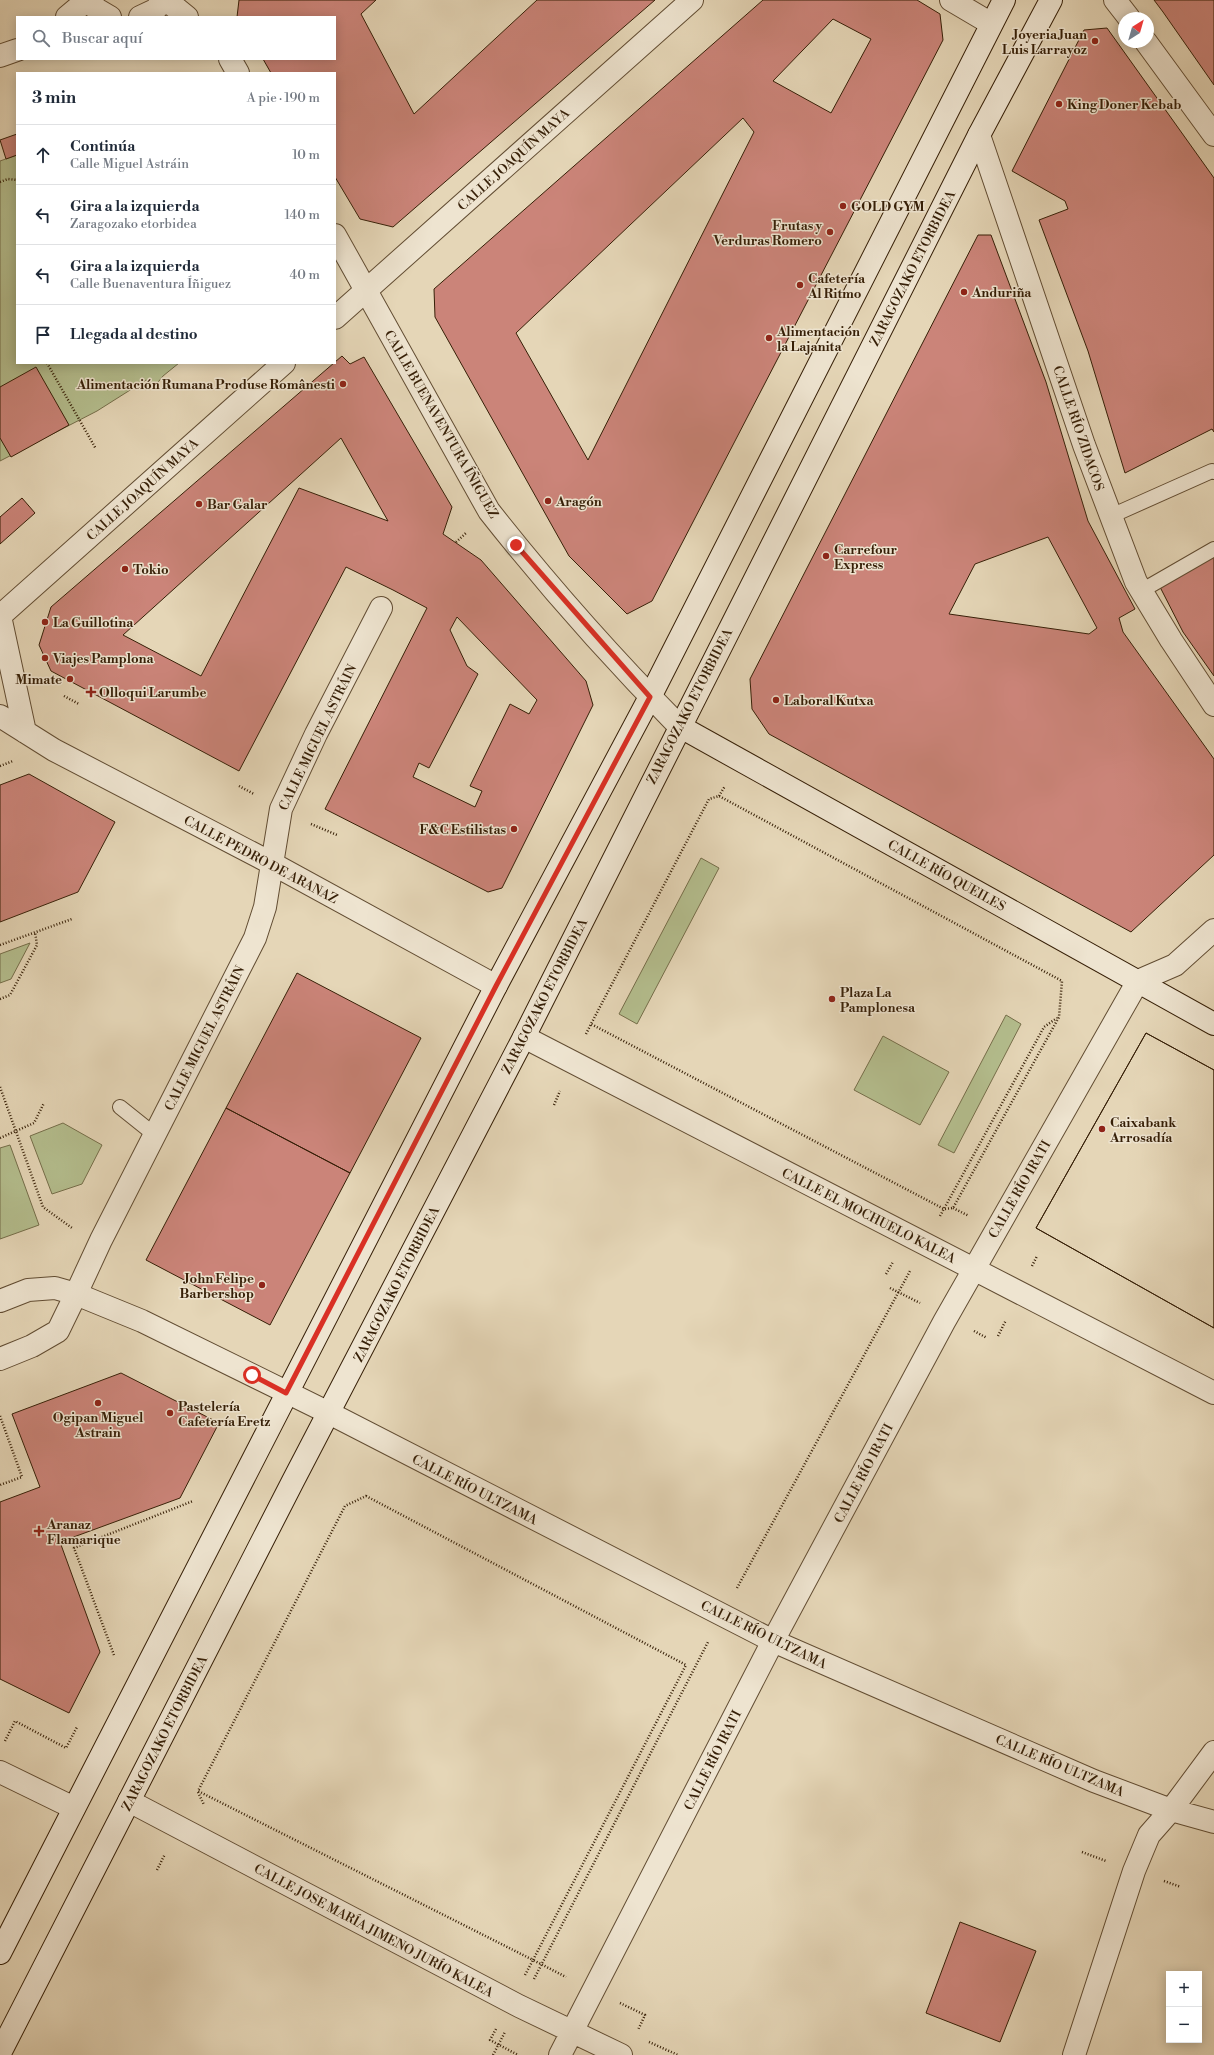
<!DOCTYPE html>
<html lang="es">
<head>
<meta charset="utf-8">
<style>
  body { margin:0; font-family:"Libre Bodoni",serif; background:#f2f2f3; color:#1f2937 }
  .controls { position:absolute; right:12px; bottom:12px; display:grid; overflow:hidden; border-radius:0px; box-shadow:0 2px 10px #0003 }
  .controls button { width:36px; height:36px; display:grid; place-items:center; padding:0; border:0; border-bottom:1px solid #e0e1e3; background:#fff; color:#1f2937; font:20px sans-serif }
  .compass { position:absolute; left:1118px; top:12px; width:36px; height:36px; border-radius:50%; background:#fff; box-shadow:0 2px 10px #0003; rotate:37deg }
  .stop { position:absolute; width:12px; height:12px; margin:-9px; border:3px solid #d93025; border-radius:50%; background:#fff }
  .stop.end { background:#d93025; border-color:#fff; box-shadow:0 1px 4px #0008 }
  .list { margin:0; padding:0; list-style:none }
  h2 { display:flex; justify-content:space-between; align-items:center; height:52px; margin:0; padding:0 16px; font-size:17px }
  h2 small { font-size:13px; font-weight:400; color:#747a83 }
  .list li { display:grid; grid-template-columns:26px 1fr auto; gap:12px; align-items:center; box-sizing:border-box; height:60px; padding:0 16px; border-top:1px solid #e0e1e3 }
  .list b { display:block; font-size:15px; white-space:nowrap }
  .list p { margin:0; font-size:13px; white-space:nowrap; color:#747a83 }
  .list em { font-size:13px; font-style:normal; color:#747a83 }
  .icon { flex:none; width:22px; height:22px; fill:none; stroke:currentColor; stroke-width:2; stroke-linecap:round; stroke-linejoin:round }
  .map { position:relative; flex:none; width:1214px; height:2055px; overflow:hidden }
  .search { position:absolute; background:#fff; box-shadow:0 2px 10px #0003; left:16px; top:16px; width:320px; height:44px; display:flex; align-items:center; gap:10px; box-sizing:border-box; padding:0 14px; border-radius:0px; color:#747a83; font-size:15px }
  .panel { position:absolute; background:#fff; box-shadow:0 2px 10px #0003; left:16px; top:72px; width:320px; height:292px; border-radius:0px }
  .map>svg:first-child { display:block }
</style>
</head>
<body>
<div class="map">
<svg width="1214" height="2055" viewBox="0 0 1214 2055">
  <rect width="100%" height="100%" fill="#e5d6b7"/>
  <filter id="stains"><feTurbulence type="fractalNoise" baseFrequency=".005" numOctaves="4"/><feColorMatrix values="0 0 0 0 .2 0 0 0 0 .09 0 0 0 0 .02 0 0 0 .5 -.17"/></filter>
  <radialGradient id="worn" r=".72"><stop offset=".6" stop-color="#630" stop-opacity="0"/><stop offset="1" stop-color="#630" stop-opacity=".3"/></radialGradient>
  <path fill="#b4be8e" stroke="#756e4a" d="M 17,155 L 17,363 L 179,363 L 163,376 L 155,386 L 146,380 L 97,411 L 0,461 L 0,161 Z
    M 701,858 L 719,868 L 637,1024 L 619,1014 Z
    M 30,943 L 11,979 L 0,983 L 0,954 Z
    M 1006,1015 L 1021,1024 L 954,1153 L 938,1145 Z
    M 883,1036 L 949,1072 L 920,1125 L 854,1090 Z
    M 63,1123 L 102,1145 L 82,1184 L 52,1194 L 30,1136 Z
    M 10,1145 L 39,1225 L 0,1239 L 0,1148 Z"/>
  <path fill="#cb8479" stroke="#361f07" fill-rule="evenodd" d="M 239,0 L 376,0 L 361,14 L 414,114 L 537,0 L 655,0 L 393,227 L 360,219 L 335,177 L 335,73 L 271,73 L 263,59 L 335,59 L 335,17 L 237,17 Z
    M 763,0 L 917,0 L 940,14 L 943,40 L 652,601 L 627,614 L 569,556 L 435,317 L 434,289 ZM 833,19 L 871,39 L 831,113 L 773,81 ZM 743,118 L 754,132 L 588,460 L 516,333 Z
    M 1154,0 L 1214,0 L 1214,85 L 1163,12 Z
    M 1107,28 L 1214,178 L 1214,432 L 1212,429 L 1125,473 L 1088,351 L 1039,220 L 1068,209 L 1065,201 L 1012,171 L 1084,30 Z
    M 17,134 L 17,155 L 6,159 L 0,140 Z
    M 978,235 L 991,235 L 1046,382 L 1088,521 L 1135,609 L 1119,618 L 1123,632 L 1214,759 L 1214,855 L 1131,932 L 769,734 L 752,709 L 750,679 ZM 1048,537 L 1097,628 L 1089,634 L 949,614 L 975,564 Z
    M 342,356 L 350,364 L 364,357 L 452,507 L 443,534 L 481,560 L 586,681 L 593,705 L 502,888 L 488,892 L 325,809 L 427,608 L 393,590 L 346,567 L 239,771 L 51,671 L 39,645 L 51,607 ZM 341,438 L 388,521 L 299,488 L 201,676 L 123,635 ZM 457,617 L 537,700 L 529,714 L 510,704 L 470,786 L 482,791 L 475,807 L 413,777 L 419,763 L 429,768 L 478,674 L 467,666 L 450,630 Z
    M 36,367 L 69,425 L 11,457 L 0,438 L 0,387 Z
    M 22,498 L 35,513 L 0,544 L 0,517 Z
    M 1214,556 L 1214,676 L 1183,632 L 1160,587 Z
    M 29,774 L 115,822 L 78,892 L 0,922 L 0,785 Z
    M 297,973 L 421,1038 L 350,1173 L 226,1108 Z
    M 1146,1033 L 1214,1070 L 1214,1328 L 1036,1228 Z
    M 1146,1033 L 1214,1070 L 1214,1328 L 1036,1228 Z
    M 226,1108 L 350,1173 L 270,1325 L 146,1260 Z
    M 121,1373 L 219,1423 L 180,1498 L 60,1542 L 100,1652 L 69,1713 L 0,1679 L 0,1502 L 40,1487 L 12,1414 Z
    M 960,1922 L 1036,1951 L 1000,2042 L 926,2013 Z"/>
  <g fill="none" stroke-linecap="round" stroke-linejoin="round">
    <g stroke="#624d33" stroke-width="16">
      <path id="service" d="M 1111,516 L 1212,471 L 1214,472
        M 1141,591 L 1214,549
        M 120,1107 L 155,1135"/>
    </g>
    <g stroke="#624d33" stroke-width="24">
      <path id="minor" d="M 951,0 L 990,23
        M 1115,0 L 1129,18
        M 1146,42 L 1214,135
        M 979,135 L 1084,445 L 1136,582 L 1171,640 L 1214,705
        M 335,318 L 692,0
        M 0,616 L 284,363
        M 0,616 L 25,732
        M 0,716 L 54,750 L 271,863 L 496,986
        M 524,1037 L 1214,1393
        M 76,1294 L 101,1240 L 255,938 L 265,907 L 281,809 L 316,734 L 381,608
        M 0,1772 L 74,1808
        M 129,1801 L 519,2006 L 621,2055
        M 560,2055 L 773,1641 L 944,1322 L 1138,981 L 1175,965 L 1214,930
        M 1074,2055 L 1134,1871 L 1149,1835 L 1171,1810"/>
    </g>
    <g stroke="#624d33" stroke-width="24">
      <path id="tertiary" d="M 86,0 L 98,10 L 110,17
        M 166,0 L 187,17
        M 67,17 L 87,0
        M 140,17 L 155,10 L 164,0
        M 0,56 L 17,50
        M 230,59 L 238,73
        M 335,235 L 489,511 C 548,586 612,658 679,726
        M 0,1301 L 28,1290 L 55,1288 L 76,1294 L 142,1321 L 329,1413 L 773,1641 L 1094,1781 L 1171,1810 L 1214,1822
        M 0,1359 L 32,1346 L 58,1331 L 76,1294
        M 1171,1810 L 1214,1752"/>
    </g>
    <g stroke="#361f07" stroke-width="24">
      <path id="secondary" d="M 679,726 L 1214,1024
        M 0,1953 L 496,986 L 650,697 L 1004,0
        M 0,2053 L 293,1481 L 524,1037 L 979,135 L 1051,0"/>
    </g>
    <path stroke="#361f07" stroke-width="2.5" stroke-dasharray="1 2" stroke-linecap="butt" d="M 0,182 L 8,179 L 17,180
      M 47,363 L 96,449
      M 456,542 L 466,533
      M 64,696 L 79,704
      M 0,766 L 13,761
      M 239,786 L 254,794
      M 719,796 L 725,786
      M 311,824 L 337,835
      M 0,945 L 72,919
      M 0,999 L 10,995 L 37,945 L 35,932
      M 586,1034 L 591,1024 L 709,799 L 719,796 L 1062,981 L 1059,1017 L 953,1208 L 944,1209 L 591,1024
      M 0,1087 L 43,1207 L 72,1228
      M 554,1105 L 560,1091
      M 0,1138 L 34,1123 L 44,1103
      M 953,1208 L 969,1216
      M 940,1216 L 1044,1027 L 1057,1018
      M 1032,1266 L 1037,1256
      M 886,1274 L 893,1262
      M 890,1288 L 920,1303
      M 974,1331 L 987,1338
      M 998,1336 L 1006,1320
      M 0,1416 L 22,1477 L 0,1485
      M 366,1496 L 686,1665 L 533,1960 L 198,1791 L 345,1506 Z
      M 737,1588 L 910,1271
      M 114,1655 L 74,1548 L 193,1501
      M 5,1741 L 15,1721 L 66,1748 L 77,1727
      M 198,1792 L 204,1805
      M 1082,1852 L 1106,1861
      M 157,1870 L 165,1854
      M 1164,1881 L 1181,1887
      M 525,1975 L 533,1960 L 566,1977
      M 534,1979 L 708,1642
      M 620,2003 L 645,2015 L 638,2030
      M 496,2029 L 490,2040 L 518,2055
      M 649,2042 L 678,2055
      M 493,2055 L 505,2032"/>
    <use href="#service" stroke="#eee4d0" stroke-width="14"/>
    <use href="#minor" stroke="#eee4d0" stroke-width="22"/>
    <use href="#tertiary" stroke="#eee4d0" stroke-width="22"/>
    <use href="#secondary" stroke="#eee4d0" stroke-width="22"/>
  </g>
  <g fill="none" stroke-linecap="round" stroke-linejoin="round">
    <path stroke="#d93025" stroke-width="5" d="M 252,1375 L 286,1393 L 496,986 L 650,697 L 516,545"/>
  </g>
  <g fill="#8f2418" stroke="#eee4d0" stroke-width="1.5">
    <circle cx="1095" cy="41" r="4"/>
    <circle cx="1059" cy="104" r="4"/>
    <circle cx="843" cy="206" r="4"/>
    <circle cx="830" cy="232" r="4"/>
    <circle cx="800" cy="285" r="4"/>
    <circle cx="964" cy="292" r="4"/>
    <circle cx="769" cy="338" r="4"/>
    <circle cx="343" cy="384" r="4"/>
    <circle cx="548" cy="501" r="4"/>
    <circle cx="199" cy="504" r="4"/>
    <circle cx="826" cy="556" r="4"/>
    <circle cx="125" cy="569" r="4"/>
    <circle cx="45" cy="622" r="4"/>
    <circle cx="45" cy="658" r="4"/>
    <circle cx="70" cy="679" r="4"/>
    <path d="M89 686h4v4h4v4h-4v4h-4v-4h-4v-4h4z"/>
    <circle cx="776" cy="700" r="4"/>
    <circle cx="514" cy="829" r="4"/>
    <circle cx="832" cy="999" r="4"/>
    <circle cx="1102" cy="1129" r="4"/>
    <circle cx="262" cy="1285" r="4"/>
    <circle cx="98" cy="1403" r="4"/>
    <circle cx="170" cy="1413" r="4"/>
    <path d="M37 1525h4v4h4v4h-4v4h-4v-4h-4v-4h4z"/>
  </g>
  <g text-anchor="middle" stroke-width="3" stroke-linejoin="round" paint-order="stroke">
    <g font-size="13" font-weight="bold" fill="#361f07" stroke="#eee4d0" text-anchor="start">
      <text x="1087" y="39" text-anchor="end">Joyeria Juan<tspan x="1087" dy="15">Luis Larrayoz</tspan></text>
      <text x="1067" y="109">King Doner Kebab</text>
      <text x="851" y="211">GOLD GYM</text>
      <text x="822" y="230" text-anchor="end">Frutas y<tspan x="822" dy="15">Verduras Romero</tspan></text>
      <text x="808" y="283">Cafetería<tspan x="808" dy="15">Al Ritmo</tspan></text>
      <text x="972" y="297">Anduriña</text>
      <text x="777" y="336">Alimentación<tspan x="777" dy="15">la Lajanita</tspan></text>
      <text x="335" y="389" text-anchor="end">Alimentación Rumana Produse Românesti</text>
      <text x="556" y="506">Aragón</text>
      <text x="207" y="509">Bar Galar</text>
      <text x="834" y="554">Carrefour<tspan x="834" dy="15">Express</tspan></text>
      <text x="133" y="574">Tokio</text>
      <text x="53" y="627">La Guillotina</text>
      <text x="53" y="663">Viajes Pamplona</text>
      <text x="62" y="684" text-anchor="end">Mimate</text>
      <text x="99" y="697">Olloqui Larumbe</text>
      <text x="784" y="705">Laboral Kutxa</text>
      <text x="506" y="834" text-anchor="end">F&amp;C Estilistas</text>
      <text x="840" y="997">Plaza La<tspan x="840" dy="15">Pamplonesa</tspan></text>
      <text x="1110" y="1127">Caixabank<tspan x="1110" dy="15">Arrosadía</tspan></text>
      <text x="254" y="1283" text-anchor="end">John Felipe<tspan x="254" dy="15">Barbershop</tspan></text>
      <text x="178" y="1411">Pastelería<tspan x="178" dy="15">Cafetería Eretz</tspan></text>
      <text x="98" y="1422" text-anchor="middle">Ogipan Miguel<tspan x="98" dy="15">Astrain</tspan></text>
      <text x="47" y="1529">Aranaz<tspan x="47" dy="15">Flamarique</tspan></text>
    </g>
    <g font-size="13" fill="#361f07" stroke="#eee4d0">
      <text transform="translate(513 159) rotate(-42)" y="5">CALLE JOAQUÍN MAYA</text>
      <text transform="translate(912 268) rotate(-63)" y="5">ZARAGOZAKO ETORBIDEA</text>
      <text transform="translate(442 424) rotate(60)" y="5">CALLE BUENAVENTURA ÍÑIGUEZ</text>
      <text transform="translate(1079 428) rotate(71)" y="5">CALLE RÍO ZIDACOS</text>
      <text transform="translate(142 489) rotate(-42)" y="5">CALLE JOAQUÍN MAYA</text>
      <text transform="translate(689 706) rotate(-63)" y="5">ZARAGOZAKO ETORBIDEA</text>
      <text transform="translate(317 737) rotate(-64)" y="5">CALLE MIGUEL ASTRÁIN</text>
      <text transform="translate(261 859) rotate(28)" y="5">CALLE PEDRO DE ARANAZ</text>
      <text transform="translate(947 875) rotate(29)" y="5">CALLE RÍO QUEILES</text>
      <text transform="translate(544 996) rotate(-63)" y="5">ZARAGOZAKO ETORBIDEA</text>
      <text transform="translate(204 1038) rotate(-63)" y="5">CALLE MIGUEL ASTRÁIN</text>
      <text transform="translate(1019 1189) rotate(-60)" y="5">CALLE RÍO IRATI</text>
      <text transform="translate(869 1215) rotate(27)" y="5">CALLE EL MOCHUELO KALEA</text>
      <text transform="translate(396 1284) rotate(-63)" y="5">ZARAGOZAKO ETORBIDEA</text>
      <text transform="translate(863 1473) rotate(-62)" y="5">CALLE RÍO IRATI</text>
      <text transform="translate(475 1489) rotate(27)" y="5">CALLE RÍO ULTZAMA</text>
      <text transform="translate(764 1634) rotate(26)" y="5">CALLE RÍO ULTZAMA</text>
      <text transform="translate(164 1733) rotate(-63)" y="5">ZARAGOZAKO ETORBIDEA</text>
      <text transform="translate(712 1760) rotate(-63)" y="5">CALLE RÍO IRATI</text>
      <text transform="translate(1060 1765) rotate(23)" y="5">CALLE RÍO ULTZAMA</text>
      <text transform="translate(374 1930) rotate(28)" y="5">CALLE JOSE MARÍA JIMENO JURÍO KALEA</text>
    </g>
  </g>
  <rect width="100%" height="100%" filter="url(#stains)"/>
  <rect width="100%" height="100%" fill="url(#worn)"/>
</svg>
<div class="controls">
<button>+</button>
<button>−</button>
</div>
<svg class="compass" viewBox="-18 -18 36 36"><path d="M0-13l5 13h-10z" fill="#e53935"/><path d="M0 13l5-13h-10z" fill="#747a83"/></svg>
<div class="stop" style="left:252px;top:1375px"></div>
<div class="stop end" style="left:516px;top:545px"></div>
<div class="search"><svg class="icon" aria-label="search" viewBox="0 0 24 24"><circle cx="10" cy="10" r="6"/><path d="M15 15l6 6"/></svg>Buscar aquí</div>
<section class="panel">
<h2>3 min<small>A pie · 190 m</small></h2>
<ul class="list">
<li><svg class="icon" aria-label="ahead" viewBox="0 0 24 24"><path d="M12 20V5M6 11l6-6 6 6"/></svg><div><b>Continúa</b><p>Calle Miguel Astráin</p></div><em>10 m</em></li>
<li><svg class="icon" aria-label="left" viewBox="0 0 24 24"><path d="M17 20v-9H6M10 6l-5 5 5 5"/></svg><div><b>Gira a la izquierda</b><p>Zaragozako etorbidea</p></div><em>140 m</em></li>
<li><svg class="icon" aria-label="left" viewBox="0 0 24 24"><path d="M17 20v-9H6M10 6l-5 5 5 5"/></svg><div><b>Gira a la izquierda</b><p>Calle Buenaventura Íñiguez</p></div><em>40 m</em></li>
<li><svg class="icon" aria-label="arrive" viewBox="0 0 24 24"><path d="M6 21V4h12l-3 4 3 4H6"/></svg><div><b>Llegada al destino</b></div></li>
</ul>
</section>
</div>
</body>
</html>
